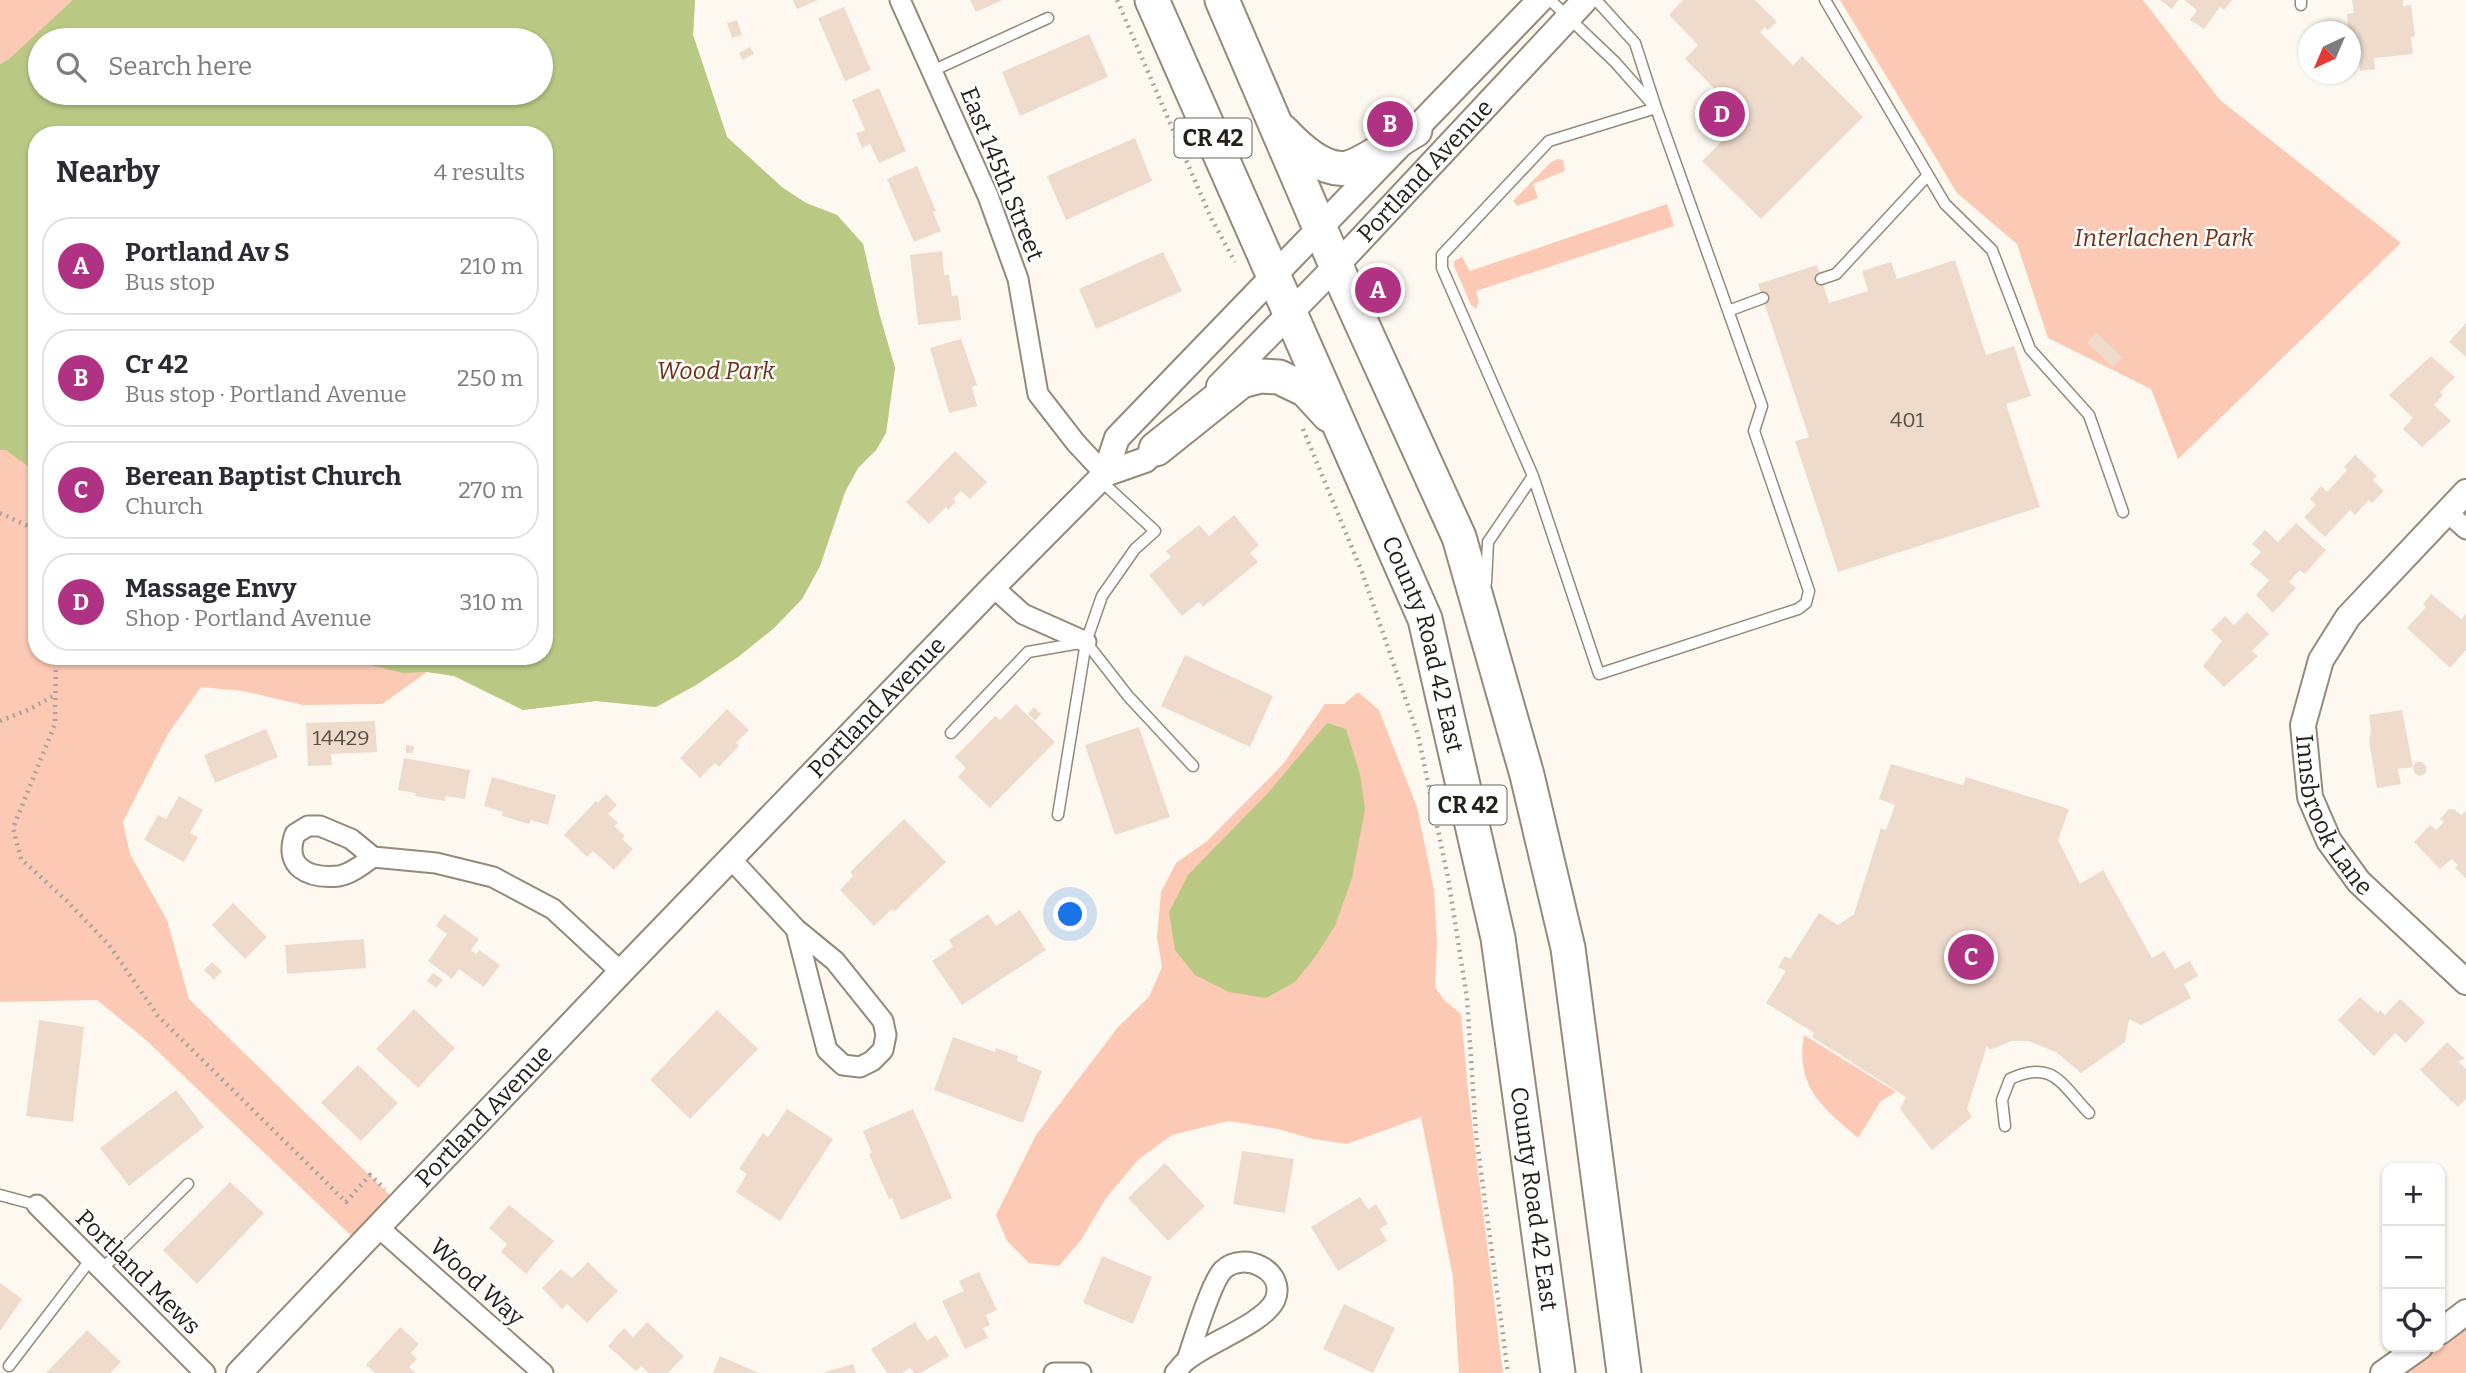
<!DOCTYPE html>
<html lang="en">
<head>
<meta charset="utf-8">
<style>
  body { margin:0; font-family:Bitter,serif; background:#f2f2f3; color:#2b2b33 }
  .controls { position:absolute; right:21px; bottom:21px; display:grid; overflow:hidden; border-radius:14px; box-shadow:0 2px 5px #0004 }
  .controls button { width:63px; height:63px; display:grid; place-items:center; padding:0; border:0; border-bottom:2px solid #e1e1e2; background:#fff; color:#2b2b33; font:35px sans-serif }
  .compass { position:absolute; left:2298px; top:21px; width:63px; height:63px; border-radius:50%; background:#fff; box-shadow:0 2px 5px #0004; rotate:224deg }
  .you { position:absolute; left:1071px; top:915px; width:24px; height:24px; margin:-18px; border:5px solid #fff; border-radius:50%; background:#1a73e8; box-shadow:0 0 0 10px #1a73e833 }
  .badge { display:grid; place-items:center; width:46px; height:46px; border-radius:50%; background:#b03282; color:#fff; font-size:23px; font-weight:700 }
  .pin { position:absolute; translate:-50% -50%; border:4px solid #fff; box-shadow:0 2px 7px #0006 }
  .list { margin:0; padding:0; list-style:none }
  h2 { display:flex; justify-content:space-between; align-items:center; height:91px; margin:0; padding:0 28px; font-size:30px }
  h2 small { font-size:23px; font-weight:400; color:#7c7c81 }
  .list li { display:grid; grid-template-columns:46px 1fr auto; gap:21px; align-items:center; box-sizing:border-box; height:98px; margin:0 14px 14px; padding:0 14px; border:2px solid #e1e1e2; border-radius:28px }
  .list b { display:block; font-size:26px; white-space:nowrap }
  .list p { margin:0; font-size:23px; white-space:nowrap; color:#7c7c81 }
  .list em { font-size:23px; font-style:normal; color:#7c7c81 }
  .icon { flex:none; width:38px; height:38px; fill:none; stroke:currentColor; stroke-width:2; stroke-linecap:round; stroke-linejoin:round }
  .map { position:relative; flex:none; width:2466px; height:1373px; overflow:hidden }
  .search { position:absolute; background:#fff; box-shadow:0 2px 5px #0004; left:28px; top:28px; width:525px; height:77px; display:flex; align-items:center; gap:18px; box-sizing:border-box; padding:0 24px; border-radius:38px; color:#7c7c81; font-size:26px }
  .panel { position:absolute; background:#fff; box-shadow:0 2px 5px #0004; left:28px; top:126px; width:525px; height:539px; border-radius:28px }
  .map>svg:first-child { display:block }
</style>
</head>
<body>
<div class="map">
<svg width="2466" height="1373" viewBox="0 0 2466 1373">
  <rect width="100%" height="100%" fill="#fdf9f1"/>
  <path fill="#fcc9b4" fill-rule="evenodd" d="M 0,0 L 695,0 L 693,35 L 727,137 L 783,188 L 806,203 L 837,215 L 863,244 L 879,313 L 895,368 L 886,433 L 876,450 L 858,468 L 845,492 L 820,566 L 802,599 L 774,628 L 738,657 L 696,685 L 656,707 L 596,701 L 523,710 L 454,676 L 427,672 L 382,704 L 303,705 L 243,691 L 201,687 L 168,734 L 123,822 L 130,854 L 167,920 L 189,999 L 400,1205 L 361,1245 L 146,1040 L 97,1000 L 0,1002 ZM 40,40 L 541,40 L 541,93 L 40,93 ZM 37,135 L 544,135 L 544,656 L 37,656 Z
    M 1840,0 L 2143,0 L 2220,100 L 2401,243 L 2178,459 L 2151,389 L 2048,338 L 2017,244 L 1957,193 Z
    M 1558,159 L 1563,160 L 1565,171 L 1533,184 L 1538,198 L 1517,206 L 1513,201 L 1551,162 Z
    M 1667,204 L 1674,226 L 1476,291 L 1479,302 L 1476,309 L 1471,305 L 1454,266 L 1454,261 L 1462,257 L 1470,271 Z
    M 1358,692 L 1379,710 L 1417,807 L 1434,890 L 1437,943 L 1435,987 L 1444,1000 L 1461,1014 L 1468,1090 L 1503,1373 L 1459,1373 L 1453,1277 L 1421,1117 L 1347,1144 L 1313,1139 L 1278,1129 L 1229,1121 L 1172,1135 L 1139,1159 L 1106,1198 L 1081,1240 L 1059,1266 L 1029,1263 L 1007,1241 L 996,1215 L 1036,1135 L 1118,1027 L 1149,997 L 1162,967 L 1157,937 L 1161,892 L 1176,863 L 1207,841 L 1283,764 L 1325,704 L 1344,704 Z
    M 1804,1035 L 1896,1092 L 1881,1101 L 1858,1138 C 1822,1107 1795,1087 1804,1035 Z
    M 2466,1312 L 2466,1373 L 2384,1373 L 2420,1347 L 2440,1347 L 2440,1332 Z"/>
  <path fill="#b9c984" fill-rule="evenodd" d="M 73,0 L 695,0 L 693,35 L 727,137 L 783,188 L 806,203 L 837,215 L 863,244 L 879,313 L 895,368 L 886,433 L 876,450 L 858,468 L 845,492 L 820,566 L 802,599 L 774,628 L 738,657 L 696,685 L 656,707 L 596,701 L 523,710 L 454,676 L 427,672 L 403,673 L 371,665 L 342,665 L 325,656 L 544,656 L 544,135 L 37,135 L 37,473 L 6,450 L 0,450 L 0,64 L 9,59 ZM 40,40 L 541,40 L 541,93 L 40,93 Z
    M 1327,723 L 1346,729 L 1360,774 L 1365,809 L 1352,878 L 1335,926 L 1315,957 L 1295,982 L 1266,998 L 1229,992 L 1195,975 L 1175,950 L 1169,912 L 1188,875 L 1267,794 Z"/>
  <path fill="#eedbcc" d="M 793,0 L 818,0 L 797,9 Z
    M 970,0 L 1002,0 L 976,12 Z
    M 1683,0 L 1755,0 L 1777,22 L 1768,30 L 1765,27 L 1760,32 L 1793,65 L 1802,56 L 1863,117 L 1761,219 L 1702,161 L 1730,133 L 1700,103 L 1714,88 L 1685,59 L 1698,45 L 1669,15 Z
    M 2160,0 L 2178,0 L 2172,9 Z
    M 2184,0 L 2232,0 L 2224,10 L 2220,7 L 2204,29 L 2190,20 L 2197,10 Z
    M 2352,0 L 2403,0 L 2403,6 L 2411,5 L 2415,36 L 2411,37 L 2413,54 L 2374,58 L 2375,69 L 2360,71 L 2357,45 L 2350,45 L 2347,14 L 2354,13 Z
    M 844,7 L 871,70 L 845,81 L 818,18 Z
    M 737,20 L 742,35 L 732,38 L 727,23 Z
    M 1089,34 L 1108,77 L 1020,116 L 1002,72 Z
    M 750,47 L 754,54 L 742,60 L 739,53 Z
    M 879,88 L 906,151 L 879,163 L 870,144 L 862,148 L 856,133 L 865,130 L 852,100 Z
    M 1135,138 L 1152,181 L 1066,220 L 1047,176 Z
    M 917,166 L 936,211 L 933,212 L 941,231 L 914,242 L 887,179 Z
    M 942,251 L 944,275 L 949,275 L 952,296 L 958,295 L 961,320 L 918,325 L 910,255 Z
    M 1163,252 L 1182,291 L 1096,329 L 1079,289 Z
    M 1955,260 L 1986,355 L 2014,346 L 2031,396 L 2006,404 L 2040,507 L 1838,572 L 1795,441 L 1809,437 L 1758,284 L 1817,265 L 1829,303 L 1868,291 L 1862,271 L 1891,262 L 1897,279 Z
    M 2466,323 L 2466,357 L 2449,342 Z
    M 2096,332 L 2122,357 L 2113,367 L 2087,343 Z
    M 961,339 L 977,385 L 972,387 L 977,406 L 949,413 L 930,348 Z
    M 2431,356 L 2455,377 L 2440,392 L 2443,395 L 2434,405 L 2451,421 L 2422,447 L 2403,429 L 2413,418 L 2389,395 Z
    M 955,451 L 987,482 L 970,499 L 961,491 L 953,499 L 956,502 L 948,510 L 946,507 L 929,524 L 906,502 Z
    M 2355,455 L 2377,476 L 2373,480 L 2384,491 L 2372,503 L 2369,500 L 2355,515 L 2350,510 L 2325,537 L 2304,517 L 2316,505 L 2310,499 L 2321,486 L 2327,492 L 2347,470 L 2344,467 Z
    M 1234,515 L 1259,545 L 1250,553 L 1258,562 L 1203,607 L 1199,602 L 1182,616 L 1149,575 L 1171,557 L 1166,551 L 1199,525 L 1209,536 Z
    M 2296,523 L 2326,550 L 2305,574 L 2300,570 L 2289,582 L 2296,588 L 2273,613 L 2256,595 L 2269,580 L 2250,564 L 2261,552 L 2252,544 L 2265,530 L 2278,542 Z
    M 2431,594 L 2461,619 L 2466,614 L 2466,650 L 2450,668 L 2407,628 L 2426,607 L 2423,604 Z
    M 2247,612 L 2269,634 L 2252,651 L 2258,656 L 2224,687 L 2203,666 L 2222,641 L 2211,630 L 2225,616 L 2234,625 Z
    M 1185,655 L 1273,696 L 1250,747 L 1161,706 Z
    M 1016,704 L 1055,742 L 990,808 L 958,777 L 966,768 L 955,757 L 995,716 L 1000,720 Z
    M 1034,707 L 1041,714 L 1035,721 L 1028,714 Z
    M 727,709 L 749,730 L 736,743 L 739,746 L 719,767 L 715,763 L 700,778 L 680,758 Z
    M 2402,710 L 2413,767 L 2416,762 L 2422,762 L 2427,767 L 2426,773 L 2419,776 L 2414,773 L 2413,767 L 2398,769 L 2401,784 L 2377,788 L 2369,741 L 2371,731 L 2369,715 Z
    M 375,721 L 377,752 L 331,754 L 332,765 L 308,766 L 306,723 Z
    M 1139,727 L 1170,817 L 1115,835 L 1085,745 Z
    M 266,729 L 278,757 L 215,783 L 204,755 Z
    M 406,745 L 414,746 L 413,753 L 406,753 Z
    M 404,758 L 470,770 L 465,799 L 445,796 L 445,801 L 415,796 L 416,793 L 398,790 Z
    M 1891,764 L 1963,785 L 1966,777 L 2069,809 L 2058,840 L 2080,884 L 2103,870 L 2152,958 L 2164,951 L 2175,969 L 2190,961 L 2198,976 L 2184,984 L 2191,998 L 2141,1025 L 2129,1019 L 2125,1042 L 2081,1073 L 2056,1052 L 2028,1041 L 2012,1041 L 1990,1050 L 1987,1046 L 1967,1109 L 1972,1117 L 1932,1150 L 1900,1109 L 1906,1097 L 1812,1037 L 1814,1033 L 1766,1003 L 1786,971 L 1778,967 L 1785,956 L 1790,959 L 1819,913 L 1838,925 L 1854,914 L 1881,828 L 1886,830 L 1895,805 L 1879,799 Z
    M 492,777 L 556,795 L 548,825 L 531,820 L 529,824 L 502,816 L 503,812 L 484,806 Z
    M 606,794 L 617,805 L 608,814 L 618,823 L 614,826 L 625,836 L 622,839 L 633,849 L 614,870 L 593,851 L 587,857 L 564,835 L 596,801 L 598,803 Z
    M 179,796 L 203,810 L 190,833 L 198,837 L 184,862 L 144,840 L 158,815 L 166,819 Z
    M 2449,809 L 2454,809 L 2461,815 L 2466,811 L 2466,878 L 2455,868 L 2458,865 L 2452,859 L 2440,869 L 2414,842 L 2430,825 L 2436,830 L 2444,822 L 2440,819 Z
    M 904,819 L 946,862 L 894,912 L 892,909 L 874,926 L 840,890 L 853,876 L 850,872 Z
    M 233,903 L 267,937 L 245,959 L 212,925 Z
    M 1020,910 L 1046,950 L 962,1005 L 932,961 L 953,947 L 949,940 L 988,914 L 996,926 Z
    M 444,914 L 479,939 L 471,950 L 476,954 L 479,950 L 500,965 L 484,987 L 459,969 L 452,979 L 428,961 L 447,934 L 436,926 Z
    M 364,939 L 366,968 L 287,974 L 285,945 Z
    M 212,962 L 222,971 L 214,980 L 204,970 Z
    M 433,973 L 443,980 L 436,988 L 427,981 Z
    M 2360,997 L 2378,1013 L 2380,1010 L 2385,1015 L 2400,999 L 2425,1022 L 2406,1043 L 2395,1033 L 2374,1056 L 2338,1020 Z
    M 414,1009 L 455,1048 L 418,1088 L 376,1049 Z
    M 717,1010 L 758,1049 L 690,1119 L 650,1080 Z
    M 39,1020 L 84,1027 L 73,1122 L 26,1116 Z
    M 953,1037 L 995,1052 L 996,1048 L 1018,1056 L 1017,1061 L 1042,1071 L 1023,1123 L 934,1090 Z
    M 2447,1042 L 2465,1059 L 2458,1061 L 2466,1069 L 2466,1099 L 2458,1107 L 2420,1070 Z
    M 358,1065 L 398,1103 L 361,1141 L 321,1103 Z
    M 176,1090 L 204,1127 L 129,1186 L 100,1148 Z
    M 787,1109 L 833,1139 L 780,1221 L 736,1192 L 747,1174 L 739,1169 L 763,1133 L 768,1137 Z
    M 913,1109 L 952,1198 L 901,1220 L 892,1198 L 889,1199 L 869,1154 L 872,1153 L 863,1131 Z
    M 1242,1151 L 1294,1159 L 1285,1213 L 1233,1204 Z
    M 1165,1163 L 1205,1206 L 1168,1241 L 1128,1198 Z
    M 230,1182 L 264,1213 L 197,1284 L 163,1250 Z
    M 1360,1197 L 1368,1209 L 1376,1204 L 1388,1224 L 1380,1229 L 1387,1241 L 1338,1271 L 1311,1227 Z
    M 509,1205 L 554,1241 L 526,1274 L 501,1252 L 507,1244 L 489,1228 Z
    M 1102,1256 L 1152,1277 L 1133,1324 L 1083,1303 Z
    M 588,1262 L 618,1291 L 587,1323 L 567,1304 L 562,1309 L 542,1288 L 561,1269 L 572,1278 Z
    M 979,1272 L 997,1310 L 986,1315 L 990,1325 L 983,1328 L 988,1338 L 965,1349 L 942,1301 L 964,1291 L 959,1281 Z
    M 0,1283 L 22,1299 L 0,1331 Z
    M 1344,1304 L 1395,1328 L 1373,1373 L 1323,1349 Z
    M 647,1322 L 684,1356 L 668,1373 L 649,1373 L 641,1366 L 636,1371 L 608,1346 L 624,1328 L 633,1337 Z
    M 915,1322 L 927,1341 L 936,1335 L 949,1356 L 921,1373 L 914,1373 L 910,1368 L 902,1373 L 887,1373 L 871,1349 Z
    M 400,1327 L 419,1344 L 411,1353 L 417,1359 L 409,1367 L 416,1373 L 375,1373 L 366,1365 Z
    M 87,1330 L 121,1362 L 110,1373 L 46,1373 Z
    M 720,1356 L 759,1373 L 713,1373 Z
    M 853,1364 L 856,1373 L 825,1373 L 825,1372 Z"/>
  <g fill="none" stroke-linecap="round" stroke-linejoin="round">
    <g stroke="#958a78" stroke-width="13">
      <path id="service" d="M 1550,0 L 1615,62 L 1653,105
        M 1596,0 L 1635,43 L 1656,108 L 1762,406 L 1754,431 L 1809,591 L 1806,603 L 1798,609 L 1599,674 L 1533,476 L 1442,268 L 1442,255 L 1549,141 L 1656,108
        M 1825,0 L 1945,204 L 1992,250 L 2030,349 L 2089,415 L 2123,512
        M 2301,5 L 2301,0
        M 932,71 L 1048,18
        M 1821,279 L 1836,274 L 1928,175
        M 1728,311 L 1763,298
        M 1486,583 L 1488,542 L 1533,476
        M 951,733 L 1028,652 L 1086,642 L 1102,596 L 1135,549 L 1155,531 L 1101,481
        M 1058,815 L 1086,642 L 1128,696 L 1193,766
        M 2005,1126 L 2002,1100 L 2010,1079 C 2053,1059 2061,1084 2089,1113
        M 0,1195 L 37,1205
        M 101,1270 L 188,1184
        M 9,1366 L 91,1259"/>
    </g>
    <g stroke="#958a78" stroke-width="23">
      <path id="minor" d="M 900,0 L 988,196 L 1018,279 L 1038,394 L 1076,443 L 1105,474
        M 2447,512 L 2466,529
        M 993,587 L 1023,614 L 1086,642
        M 373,857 C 363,864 351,874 339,876 C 308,879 283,867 295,834 L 308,826 L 320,826 L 351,839 L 373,857 L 436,863 L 493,877 L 553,909 L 621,972
        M 731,859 L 796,929 L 835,961 L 883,1021 L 886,1035 L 883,1050 L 872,1061 L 860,1067 L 843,1065 L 827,1050 L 796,929
        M 37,1205 L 205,1373
        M 378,1227 L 543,1373
        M 1054,1373 L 1081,1373
        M 1175,1373 C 1179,1369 1182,1364 1186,1361 C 1206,1343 1264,1324 1275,1300 C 1287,1271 1244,1250 1223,1270 C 1211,1282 1194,1340 1187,1360"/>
    </g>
    <g stroke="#958a78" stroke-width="28">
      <g id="tertiary">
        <path id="s1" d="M 1219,386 L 1336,266 L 1585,0"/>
        <path d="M 1105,474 L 1145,460 L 1166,439"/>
        <path id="s2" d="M 2466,492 L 2348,617 L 2321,660 L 2303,725 L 2310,797 L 2329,841 L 2359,882 L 2466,982"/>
        <path d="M 2440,1332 L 2466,1312"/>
        <path id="s3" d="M 239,1373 L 621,972 L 993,587 L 1105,474 L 1117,438 L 1540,0"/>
        <path d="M 2383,1373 L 2420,1347"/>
      </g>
    </g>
    <g stroke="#958a78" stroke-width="37">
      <g id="trunk">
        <path id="s4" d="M 1152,0 L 1425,619 L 1498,938 L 1558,1373"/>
        <path d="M 1222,0 L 1347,291 L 1459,537 L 1527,775 L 1568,948 L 1624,1373"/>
        <path d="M 1282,131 C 1297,147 1322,172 1347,168 C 1363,165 1399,139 1415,130"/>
        <path d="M 1156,449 L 1241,381 L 1260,376 L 1279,377 L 1306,390 L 1329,415"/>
      </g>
    </g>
    <path stroke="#a8a49c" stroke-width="4.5" stroke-dasharray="2 5" stroke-linecap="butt" d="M 1117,0 L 1211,218 L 1235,262
      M 1303,429 L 1362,572 L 1418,735 L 1448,878 L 1467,998 L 1476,1134 L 1508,1373
      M 0,513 L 37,530
      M 56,656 L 55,724 L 13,828 L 21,859 L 67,901 L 109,945 L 158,1016 L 346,1202 L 370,1175 L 385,1189
      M 0,721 L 30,709 L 55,695"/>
    <use href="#service" stroke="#fff" stroke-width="10"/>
    <use href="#minor" stroke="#fff" stroke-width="19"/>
    <use href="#tertiary" stroke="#fff" stroke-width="24"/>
    <use href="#trunk" stroke="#fff" stroke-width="33"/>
  </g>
  <g text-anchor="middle" stroke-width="5" stroke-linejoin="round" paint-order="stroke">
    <g font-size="21" fill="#575046">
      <text x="1907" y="427">401</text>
      <text x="341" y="745">14429</text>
    </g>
    <g fill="#fff" stroke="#66645f" stroke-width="2">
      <rect x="1174.5" y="118.5" width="77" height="39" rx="5"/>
      <rect x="1429.5" y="785.5" width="77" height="39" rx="5"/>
    </g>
    <g font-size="23" font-weight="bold" fill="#25211a">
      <text x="1213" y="146">CR 42</text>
      <text x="1468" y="813">CR 42</text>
    </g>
    <g font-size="24" fill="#25211a" stroke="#fff">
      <text dy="8" stroke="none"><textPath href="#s1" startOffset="298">Portland Avenue</textPath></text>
      <text transform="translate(1002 174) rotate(68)" y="8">East 145th Street</text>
      <text dy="8" stroke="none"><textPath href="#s4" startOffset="700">County Road 42 East</textPath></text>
      <text dy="8" stroke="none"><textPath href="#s3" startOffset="922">Portland Avenue</textPath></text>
      <text dy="8" stroke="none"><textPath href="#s2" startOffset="387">Innsbrook Lane</textPath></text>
      <text dy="8" stroke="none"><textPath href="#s3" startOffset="355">Portland Avenue</textPath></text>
      <text dy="8" stroke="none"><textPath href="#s4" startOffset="1267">County Road 42 East</textPath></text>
      <text transform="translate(138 1272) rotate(45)" y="8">Portland Mews</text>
      <text transform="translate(477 1282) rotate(42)" y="8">Wood Way</text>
    </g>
    <g font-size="24" font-style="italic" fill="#713216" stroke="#fff">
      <text x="2164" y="246">Interlachen Park</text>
      <text x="716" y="379">Wood Park</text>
    </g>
  </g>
</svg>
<div class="controls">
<button>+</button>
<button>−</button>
<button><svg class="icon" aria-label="locate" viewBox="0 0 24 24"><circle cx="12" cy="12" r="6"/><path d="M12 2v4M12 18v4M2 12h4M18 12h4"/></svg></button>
</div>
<svg class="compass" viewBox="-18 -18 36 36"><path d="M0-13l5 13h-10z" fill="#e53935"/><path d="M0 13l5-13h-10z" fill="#7c7c81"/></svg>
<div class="you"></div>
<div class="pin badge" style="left:1378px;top:290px">A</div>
<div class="pin badge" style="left:1390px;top:124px">B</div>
<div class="pin badge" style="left:1971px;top:957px">C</div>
<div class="pin badge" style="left:1722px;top:114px">D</div>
<div class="search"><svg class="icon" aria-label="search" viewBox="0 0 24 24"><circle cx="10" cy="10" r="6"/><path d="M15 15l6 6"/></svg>Search here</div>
<section class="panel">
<h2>Nearby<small>4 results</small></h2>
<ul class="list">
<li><span class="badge">A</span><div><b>Portland Av S</b><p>Bus stop</p></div><em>210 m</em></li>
<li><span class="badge">B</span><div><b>Cr 42</b><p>Bus stop · Portland Avenue</p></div><em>250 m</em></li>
<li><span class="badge">C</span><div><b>Berean Baptist Church</b><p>Church</p></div><em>270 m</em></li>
<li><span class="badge">D</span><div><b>Massage Envy</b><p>Shop · Portland Avenue</p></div><em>310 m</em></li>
</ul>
</section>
</div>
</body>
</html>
